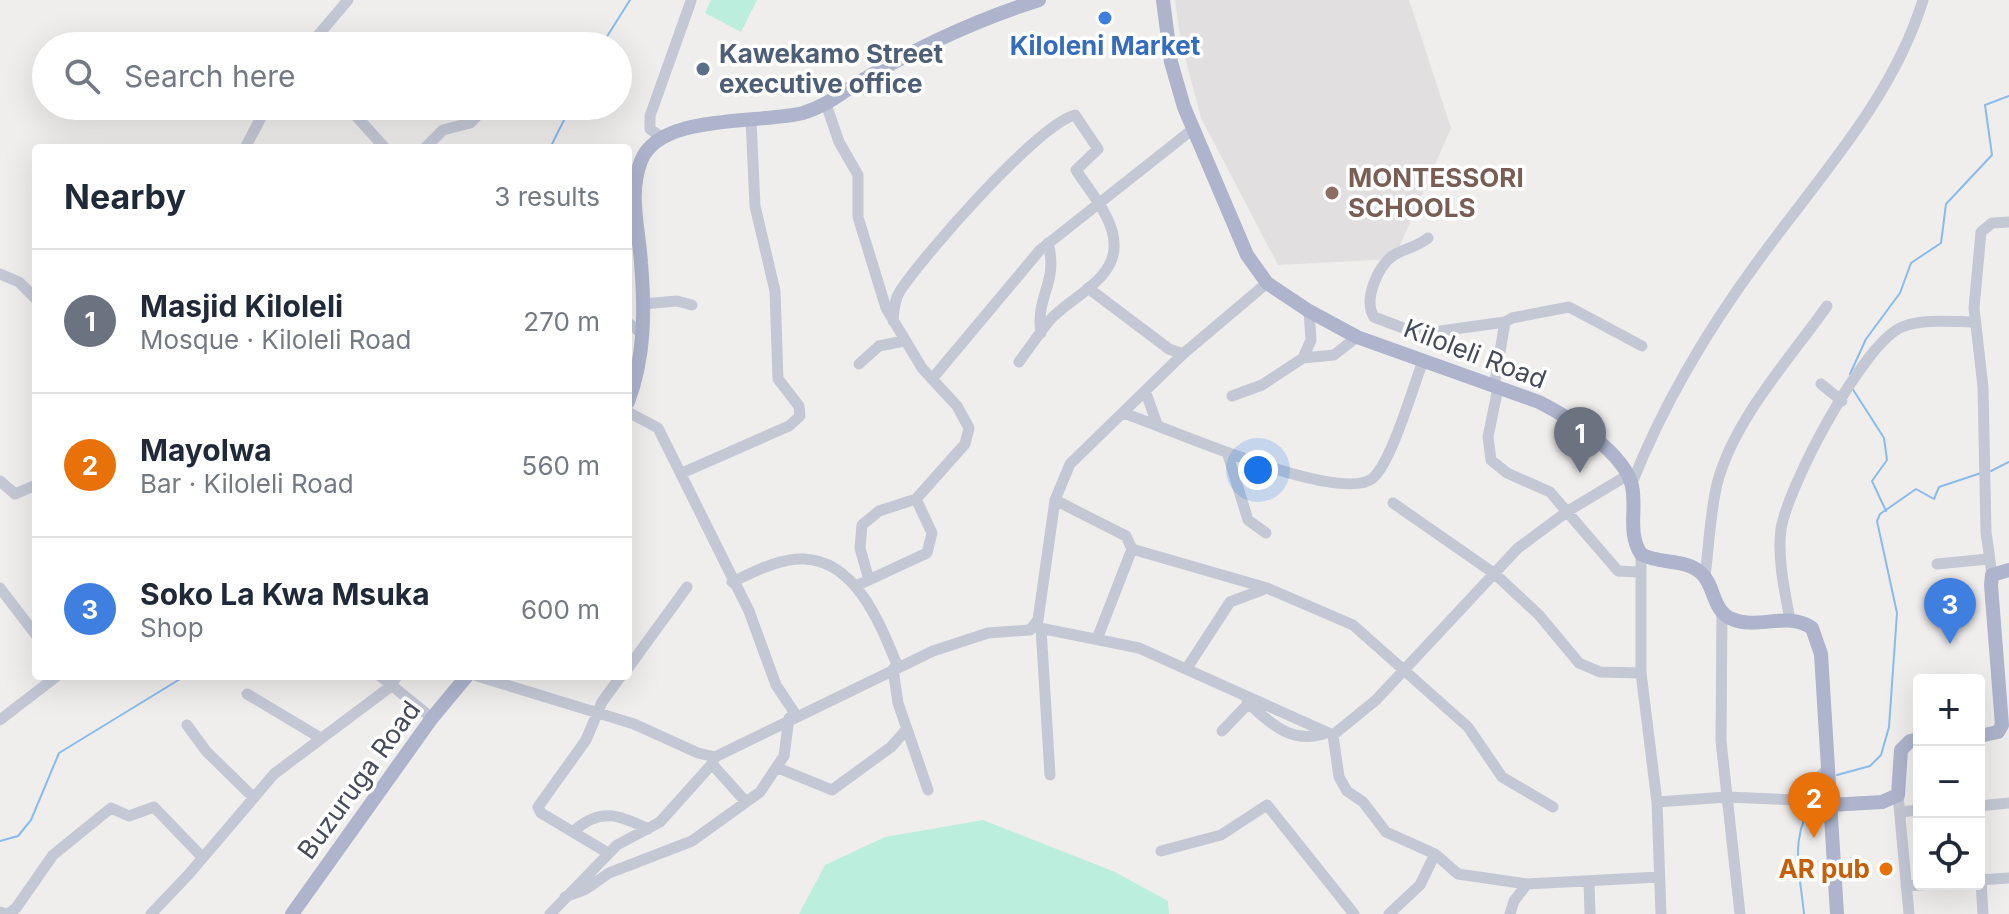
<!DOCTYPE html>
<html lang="en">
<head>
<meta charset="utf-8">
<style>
  body { margin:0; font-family:Inter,sans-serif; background:#f6f6f7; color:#1f2937 }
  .controls { position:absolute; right:24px; bottom:24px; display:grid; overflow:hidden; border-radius:8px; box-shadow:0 8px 32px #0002 }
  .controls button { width:72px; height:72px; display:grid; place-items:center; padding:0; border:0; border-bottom:2px solid #e0e1e3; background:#fff; color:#1f2937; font:40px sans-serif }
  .you { position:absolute; left:1258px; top:470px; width:28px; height:28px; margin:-20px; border:6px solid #fff; border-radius:50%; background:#1a73e8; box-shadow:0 0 0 12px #1a73e833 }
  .badge { display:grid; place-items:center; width:52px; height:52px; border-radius:50%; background:#1a39dd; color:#fff; font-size:26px; font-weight:700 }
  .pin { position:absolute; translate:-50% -66px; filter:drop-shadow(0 2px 4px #0008) }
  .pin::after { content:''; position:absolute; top:42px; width:28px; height:24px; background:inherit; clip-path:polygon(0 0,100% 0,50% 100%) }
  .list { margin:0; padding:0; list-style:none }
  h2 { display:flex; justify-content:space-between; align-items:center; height:104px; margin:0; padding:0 32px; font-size:34px }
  h2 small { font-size:26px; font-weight:400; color:#747a83 }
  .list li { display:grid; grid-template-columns:52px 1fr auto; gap:24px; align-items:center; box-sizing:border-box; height:144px; padding:0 32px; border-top:2px solid #e0e1e3 }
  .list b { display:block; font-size:30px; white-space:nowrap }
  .list p { margin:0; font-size:26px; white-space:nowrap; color:#747a83 }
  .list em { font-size:26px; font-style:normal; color:#747a83 }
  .icon { flex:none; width:44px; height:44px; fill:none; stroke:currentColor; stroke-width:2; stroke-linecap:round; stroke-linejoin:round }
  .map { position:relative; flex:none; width:2009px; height:914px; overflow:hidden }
  .search { position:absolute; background:#fff; box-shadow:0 8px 32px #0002; left:32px; top:32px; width:600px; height:88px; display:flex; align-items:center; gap:20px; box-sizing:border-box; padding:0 28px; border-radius:44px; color:#747a83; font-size:30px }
  .panel { position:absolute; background:#fff; box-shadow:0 8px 32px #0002; left:32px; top:144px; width:600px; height:536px; border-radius:8px }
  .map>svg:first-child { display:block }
</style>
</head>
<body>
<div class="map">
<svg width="2009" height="914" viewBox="0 0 2009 914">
  <rect width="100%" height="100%" fill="#f0eeed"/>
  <path fill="#e1dfdf" d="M 1175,0 L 1409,0 L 1451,128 L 1394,259 L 1278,265 L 1201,118 L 1181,42 Z"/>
  <path fill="#bed" d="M 711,0 L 757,0 L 741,32 L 705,13 Z
    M 983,820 L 1115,872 L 1168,901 L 1169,914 L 799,914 L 825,865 L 885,837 Z"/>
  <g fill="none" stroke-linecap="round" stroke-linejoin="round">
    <path stroke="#89bbeb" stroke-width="2" d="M 601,46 L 630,0
      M 550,148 L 571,106
      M 1850,374 L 1866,339 L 1900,293 L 1911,263 L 1941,243 L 1946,204 L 1992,155 L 1985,105 L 2009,96
      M 1852,388 L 1884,438 L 1887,460 L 1872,481 L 1886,511
      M 1991,471 L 2009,462
      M 1837,775 L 1870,766 L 1881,755 L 1889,727 L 1897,613 L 1877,521 L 1880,514 L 1916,489 L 1934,499 L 1939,487 L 1981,473
      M 0,841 L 18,836 L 31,820 L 59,753 L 185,676
      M 1804,914 C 1799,865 1788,835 1819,792"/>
    <path stroke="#c4c8d5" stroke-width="11" d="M 309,46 L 348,0
      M 826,104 L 839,142 L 858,175 L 858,217 L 886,308 L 922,368 L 957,406 L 969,428 L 965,444 L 916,499 L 932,533 L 927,553 L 858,585
      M 347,106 L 385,148
      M 661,137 L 650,129 L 650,116 L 691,1
      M 245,148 L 267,106
      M 425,148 L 443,130 L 470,123 L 487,106
      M 1428,238 C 1417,247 1406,248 1394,255 C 1378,265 1363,300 1374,317 L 1419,334 L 1505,322
      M 0,274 L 19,282 L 36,299
      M 1088,288 L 1169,349 L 1183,354
      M 643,304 L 677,301 L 692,305
      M 893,321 C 894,311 894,300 900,291 C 923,256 1038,124 1075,115 L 1098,149 L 1076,170 C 1090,192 1116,220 1114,248 C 1113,281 1068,299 1049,321 C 1039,334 1029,348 1019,362
      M 628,323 L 643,334
      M 1041,333 C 1035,296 1059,283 1048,243
      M 1303,358 L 1311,340 L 1309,311
      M 859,364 L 879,346 L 904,341
      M 932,379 L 1040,250 L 1193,129
      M 1821,384 L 1842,401
      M 1494,387 L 1505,322 L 1512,318 L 1569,307 L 1642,346
      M 1498,388 L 1488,437 L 1491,460 L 1507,473 L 1550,492 L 1618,571 L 1639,572
      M 1146,393 L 1157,424
      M 1232,396 L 1262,385 L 1303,358 L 1334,355 L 1357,337
      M 628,412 L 658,428 L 749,611 L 776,685 L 796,715
      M 1123,413 C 1164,426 1340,506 1373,478 C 1392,461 1413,387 1423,361
      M 1228,455 L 1248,520 L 1266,533
      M 682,473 L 789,426 L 800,416 L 799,406 L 778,379 L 775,291 L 755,206 L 751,120
      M 0,481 L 15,494 L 36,485
      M 1632,483 C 1663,405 1708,329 1758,261 C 1818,178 1892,100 1923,0
      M 1055,500 L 1126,536 L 1132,549 L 1097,639
      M 1393,503 L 1495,574 L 1539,615 L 1579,663 L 1600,672 L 1641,673
      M 1132,549 L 1267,588 L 1353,625 L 1468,727 L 1502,777 L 1553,807
      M 1641,554 L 1641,673 L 1657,802 L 1661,914
      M 1937,564 L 1988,559
      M 1992,575 L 1986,532 L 1983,387 L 1974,308 L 1981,232 L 1992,223 L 2009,222
      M 1705,576 C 1709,546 1710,514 1717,484 C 1734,419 1789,360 1827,306
      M 869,580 L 860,548 L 862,525 L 879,511 L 916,499
      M 732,582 C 754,572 779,558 804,559 C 857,561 881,626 898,667
      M 0,588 L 36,635
      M 1722,612 L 1721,741 L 1740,914
      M 1790,620 C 1785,592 1777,558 1781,529 C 1788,486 1863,343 1902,327 C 1923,318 1952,322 1975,322
      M 1035,627 L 1139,648 L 1333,735 L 1376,700 L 1518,548 L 1568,511 L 1628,475
      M 1041,628 L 1050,775
      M 628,668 L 687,587
      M 1187,668 L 1230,602 L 1267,588
      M 893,669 L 898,703 L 928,790
      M 380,676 L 432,718
      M 477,676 L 634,724 L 698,753 L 715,757 L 933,651 L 988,633 L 1030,630 L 1038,620 L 1055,500 L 1070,464 L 1183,354 L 1267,283
      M 247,694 L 319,737
      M 1247,702 C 1271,724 1292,745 1326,733
      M 0,720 L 57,676
      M 187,725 L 206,751 L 254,798
      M 1222,731 L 1248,704
      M 1333,735 L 1339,777 L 1347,791 L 1363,802 L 1386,832 L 1435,854 L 1458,874 L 1527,884 L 1659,877
      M 712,764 L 746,802
      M 778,768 L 832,790 L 891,747 L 907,729
      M 1898,795 L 1909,914
      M 1657,802 L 1727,797 L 1798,800 L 1829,767
      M 1979,806 L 2009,803
      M 1900,812 L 1919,810
      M 574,831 C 600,807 620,815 648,829
      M 1161,851 L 1221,835 L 1267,805 L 1354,914
      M 608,853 L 541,813 L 538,807 L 586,740 L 602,702 L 621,676
      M 1979,880 L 2009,878
      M 1981,880 L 1983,914
      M 1589,883 L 1590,914
      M 1906,886 L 1933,884
      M 565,897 L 586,889 L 609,873 L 692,841 L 760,792 L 784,756 L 789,718
      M 0,912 L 8,914 L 16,908 L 53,855 L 111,808 L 129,816 L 154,807 L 202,857
      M 151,914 L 189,874 L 274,774 L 390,687 L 397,676
      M 550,914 L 617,845 L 660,822 L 712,764 L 715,757
      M 1389,914 L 1420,885 L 1435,854
      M 1510,914 L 1514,901 L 1527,884"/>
    <path stroke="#adb4cc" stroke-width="14" d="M 1163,0 L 1171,62 L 1184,107 L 1247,255 L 1267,283 L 1309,311 L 1357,337 L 1539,402 C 1567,416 1625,453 1632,486 C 1637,509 1627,533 1641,554 C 1660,565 1685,558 1701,573 C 1715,585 1712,611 1732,619 C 1757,630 1788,611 1812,628 L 1821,654 L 1837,914
      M 628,402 C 645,357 645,310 641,263 C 639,230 628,193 641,161 C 659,113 759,124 803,113 C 824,107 839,95 856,84 C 912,50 976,20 1039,0
      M 1979,736 L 1998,732 L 2002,725 L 1991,585 L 1992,575 L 2009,570
      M 1830,805 L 1882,802 L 1898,795 L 1901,750 L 1910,741 L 1919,739
      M 292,914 L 432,718 L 467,676"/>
  </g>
  <circle fill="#3f7fe0" stroke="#fff" stroke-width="3" cx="1105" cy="18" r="8"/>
  <circle fill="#5c6f8a" stroke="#fff" stroke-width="3" cx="703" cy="69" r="8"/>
  <circle fill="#8d6e63" stroke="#fff" stroke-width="3" cx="1332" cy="193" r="8"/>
  <circle fill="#e8710a" stroke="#fff" stroke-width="3" cx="1886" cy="869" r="8"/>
  <g text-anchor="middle" stroke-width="7" stroke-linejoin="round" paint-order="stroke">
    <g font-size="26" font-weight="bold" fill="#366cbe" stroke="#fff">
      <text x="1105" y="55">Kiloleni Market</text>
    </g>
    <g font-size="26" font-weight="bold" fill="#4e5e75" stroke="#fff" text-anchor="start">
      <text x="719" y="63">Kawekamo Street<tspan x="719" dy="30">executive office</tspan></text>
    </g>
    <g font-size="26" font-weight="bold" fill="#785e54" stroke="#fff" text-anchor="start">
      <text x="1348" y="187">MONTESSORI<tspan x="1348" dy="30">SCHOOLS</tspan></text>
    </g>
    <g font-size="26" fill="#464b5b" stroke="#fff">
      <text transform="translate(1475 354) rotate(21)" y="9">Kiloleli Road</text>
      <text transform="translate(359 780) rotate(-54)" y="9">Buzuruga Road</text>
    </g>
    <g font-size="26" font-weight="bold" fill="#c56008" stroke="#fff" text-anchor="end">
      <text x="1870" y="878">AR pub</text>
    </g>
  </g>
</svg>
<div class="controls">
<button>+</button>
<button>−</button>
<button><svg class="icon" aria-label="locate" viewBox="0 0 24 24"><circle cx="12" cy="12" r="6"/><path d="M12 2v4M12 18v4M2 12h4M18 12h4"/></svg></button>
</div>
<div class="you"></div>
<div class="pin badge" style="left:1580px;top:473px;background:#6b7280">1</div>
<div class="pin badge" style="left:1814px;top:838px;background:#e8710a">2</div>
<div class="pin badge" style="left:1950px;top:644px;background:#3f7fe0">3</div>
<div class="search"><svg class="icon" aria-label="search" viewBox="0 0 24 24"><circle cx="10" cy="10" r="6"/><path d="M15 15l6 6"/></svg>Search here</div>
<section class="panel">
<h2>Nearby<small>3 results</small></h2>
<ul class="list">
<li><span class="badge" style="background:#6b7280">1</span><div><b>Masjid Kiloleli</b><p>Mosque · Kiloleli Road</p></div><em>270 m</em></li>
<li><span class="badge" style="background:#e8710a">2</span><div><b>Mayolwa</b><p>Bar · Kiloleli Road</p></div><em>560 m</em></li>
<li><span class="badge" style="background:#3f7fe0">3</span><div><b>Soko La Kwa Msuka</b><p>Shop</p></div><em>600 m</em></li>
</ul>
</section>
</div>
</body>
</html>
